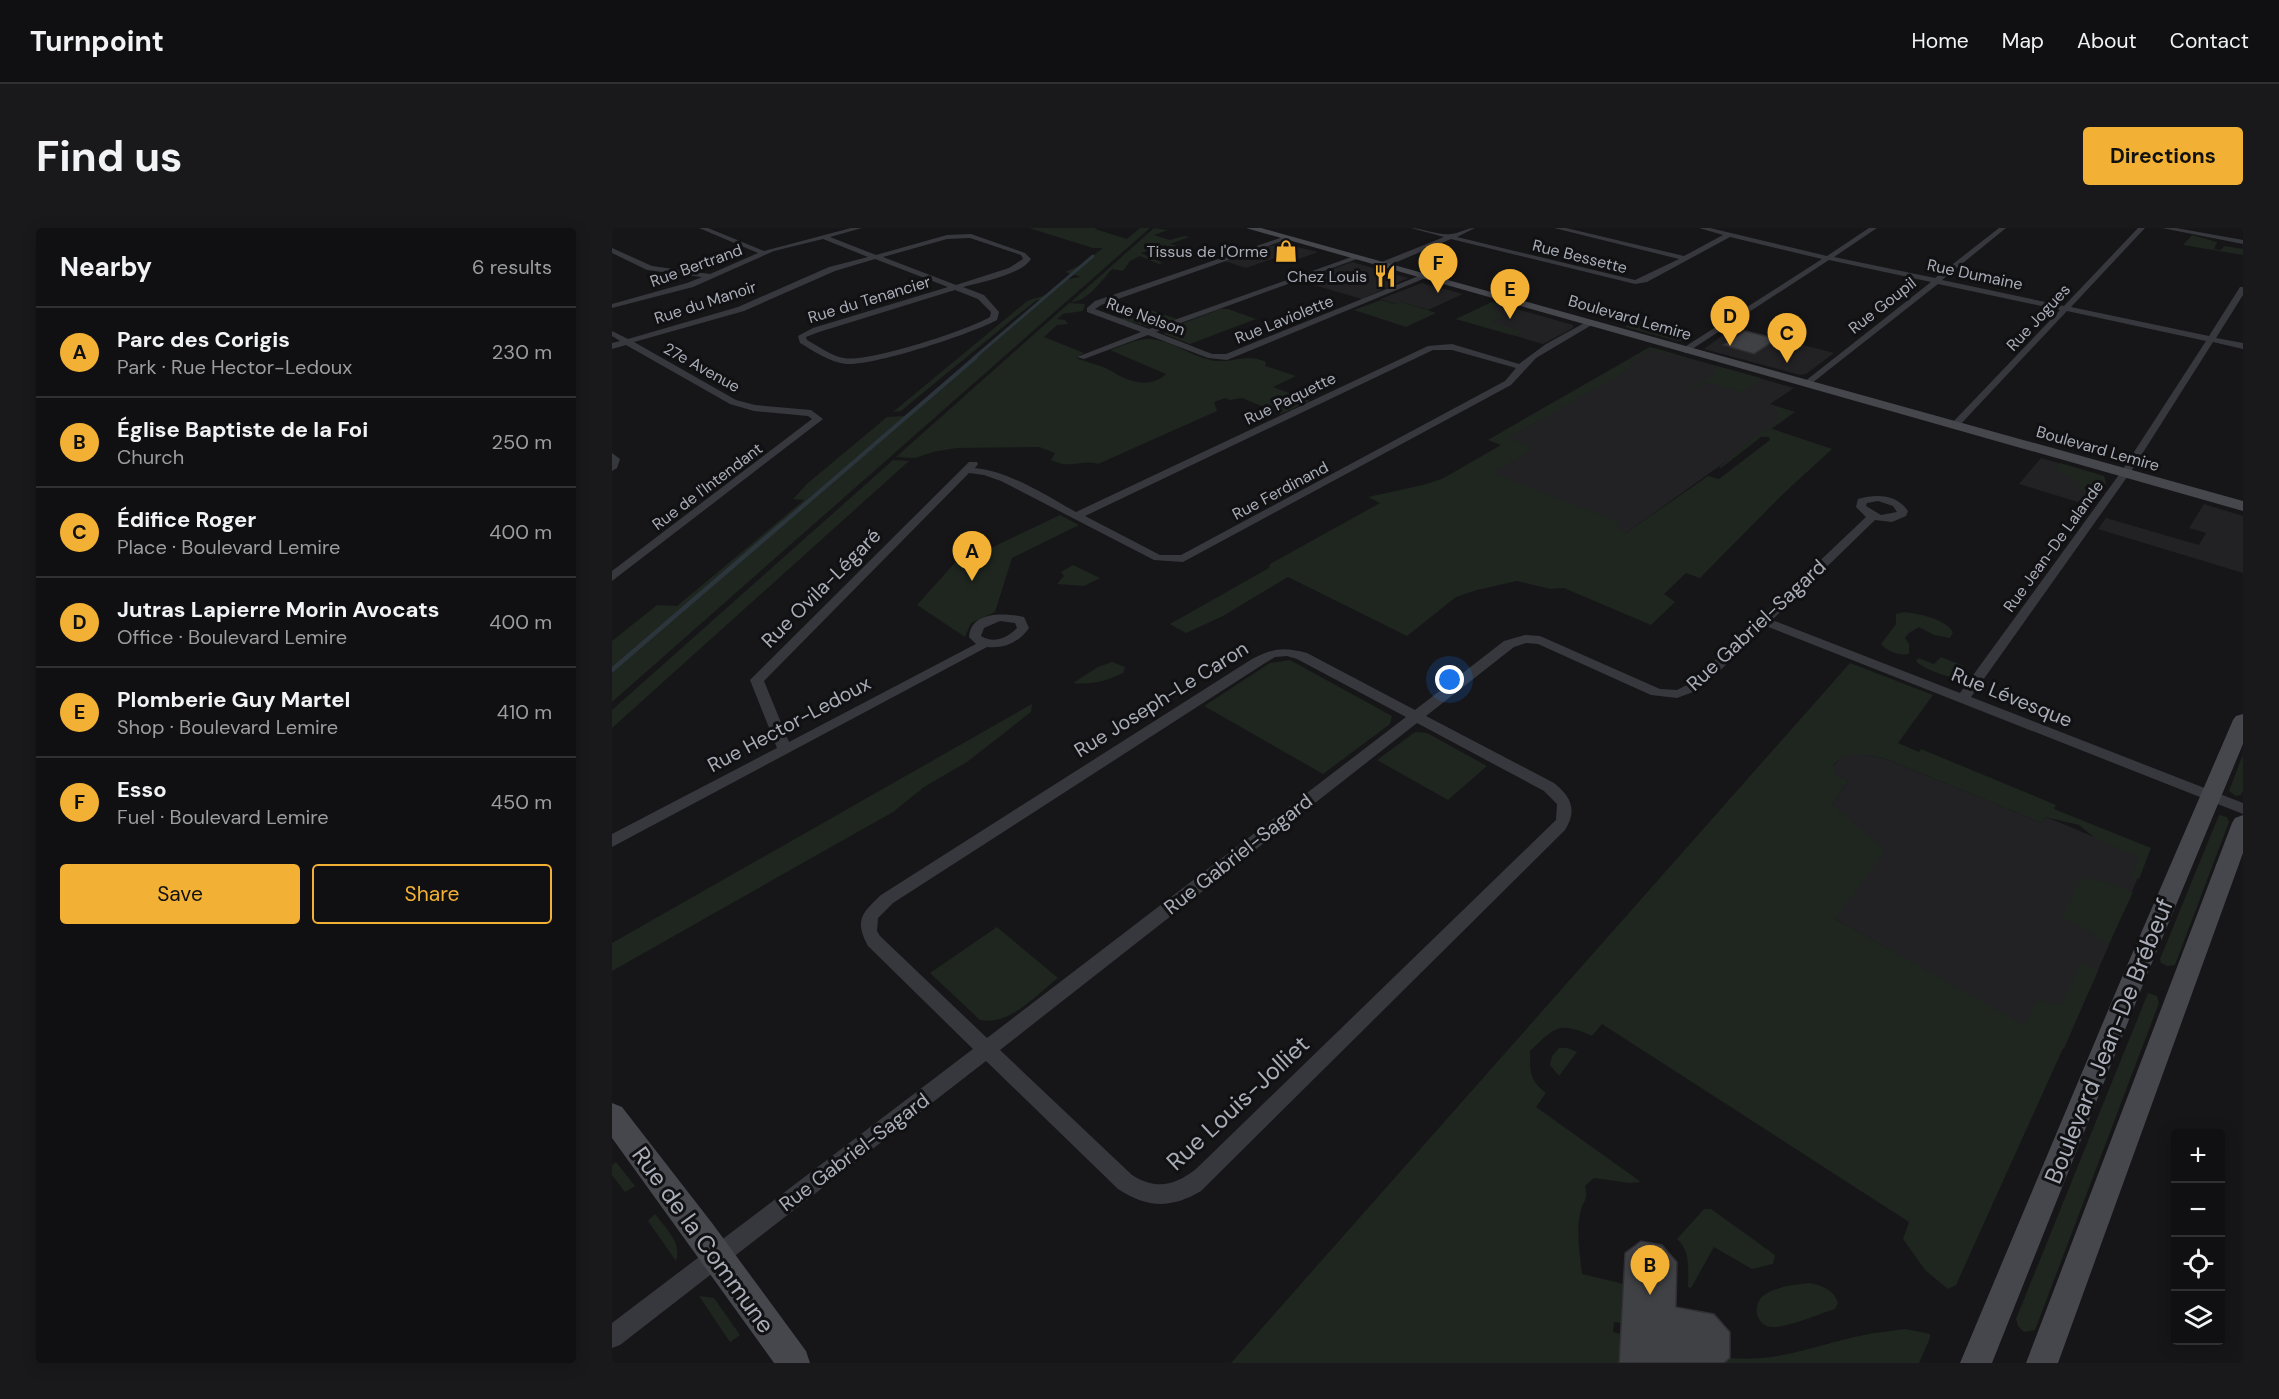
<!DOCTYPE html>
<html lang="en">
<head>
<meta charset="utf-8">
<style>
  body { margin:0; font-family:"DM Sans",sans-serif; background:#19191b; color:#f1f3f6 }
  .controls { position:absolute; right:18px; bottom:18px; display:grid; overflow:hidden; border-radius:6px; box-shadow:0 3px 15px #0003 }
  .controls button { width:54px; height:54px; display:grid; place-items:center; padding:0; border:0; border-bottom:2px solid #303032; background:#101012; color:#f1f3f6; font:30px sans-serif }
  .you { position:absolute; left:838px; top:452px; width:21px; height:21px; margin:-15px; border:4px solid #fff; border-radius:50%; background:#1a73e8; box-shadow:0 0 0 9px #1a73e833 }
  .badge { display:grid; place-items:center; width:39px; height:39px; border-radius:50%; background:#f2b134; color:#111; font-size:20px; font-weight:700 }
  .pin { position:absolute; translate:-50% -50px; filter:drop-shadow(0 2px 3px #0008) }
  .pin::after { content:''; position:absolute; top:32px; width:21px; height:18px; background:inherit; clip-path:polygon(0 0,100% 0,50% 100%) }
  .list { margin:0; padding:0; list-style:none }
  h2 { display:flex; justify-content:space-between; align-items:center; height:78px; margin:0; padding:0 24px; font-size:26px }
  h2 small { font-size:20px; font-weight:400; color:#9c9d9f }
  .list li { display:grid; grid-template-columns:39px 1fr auto; gap:18px; align-items:center; box-sizing:border-box; height:90px; padding:0 24px; border-top:2px solid #303032 }
  .list b { display:block; font-size:22px; white-space:nowrap }
  .list p { margin:0; font-size:20px; white-space:nowrap; color:#9c9d9f }
  .list em { font-size:20px; font-style:normal; color:#9c9d9f }
  .actions { display:flex; gap:12px; padding:18px 24px }
  .actions a { flex:1; padding:14px 0; border:2px solid #f2b134; border-radius:6px; text-align:center; font-size:21px; color:#f2b134 }
  .actions .main { background:#f2b134; color:#111 }
  .icon { flex:none; width:33px; height:33px; fill:none; stroke:currentColor; stroke-width:2; stroke-linecap:round; stroke-linejoin:round }
  .map { position:relative; flex:none; width:1631px; height:1135px; overflow:hidden; border-radius:6px }
  header { display:flex; align-items:center; gap:36px; box-sizing:border-box; height:84px; padding:0 30px; background:#101012; border-bottom:2px solid #303032 }
  header strong { font-size:28px }
  nav { display:flex; gap:33px; margin-inline-start:auto; font-size:21px }
  .intro { display:flex; align-items:center; justify-content:space-between; box-sizing:border-box; height:144px; padding:0 36px }
  h1 { margin:0; font-size:42px }
  .button { padding:15px 27px; border-radius:6px; background:#f2b134; color:#111; font-size:21px; font-weight:700 }
  main { display:flex; gap:36px; padding:0 36px }
  aside { flex:1; background:#101012; border-radius:6px; box-shadow:0 3px 15px #0003 }
  .map>svg:first-child { display:block }
</style>
</head>
<body>
<header>
<strong>Turnpoint</strong>
<nav><a>Home</a><a>Map</a><a>About</a><a>Contact</a></nav>
</header>
<div class="intro"><h1>Find us</h1><a class="button">Directions</a></div>
<main>
<aside>
<h2>Nearby<small>6 results</small></h2>
<ul class="list">
<li><span class="badge">A</span><div><b>Parc des Corigis</b><p>Park · Rue Hector-Ledoux</p></div><em>230 m</em></li>
<li><span class="badge">B</span><div><b>Église Baptiste de la Foi</b><p>Church</p></div><em>250 m</em></li>
<li><span class="badge">C</span><div><b>Édifice Roger</b><p>Place · Boulevard Lemire</p></div><em>400 m</em></li>
<li><span class="badge">D</span><div><b>Jutras Lapierre Morin Avocats</b><p>Office · Boulevard Lemire</p></div><em>400 m</em></li>
<li><span class="badge">E</span><div><b>Plomberie Guy Martel</b><p>Shop · Boulevard Lemire</p></div><em>410 m</em></li>
<li><span class="badge">F</span><div><b>Esso</b><p>Fuel · Boulevard Lemire</p></div><em>450 m</em></li>
</ul>
<div class="actions"><a class="main">Save</a><a>Share</a></div>
</aside>
<div class="map">
<svg width="1631" height="1135" viewBox="0 0 1631 1135">
  <rect width="100%" height="100%" fill="#161618"/>
  <path fill="#222225" d="M 668,15 L 706,24 L 681,33 L 666,29 L 634,40 L 612,33 Z
    M 740,34 L 796,50 L 750,71 L 688,53 Z
    M 810,55 L 851,66 L 816,82 L 790,74 L 784,76 L 768,71 Z
    M 880,74 L 961,97 L 961,100 L 931,116 L 844,91 Z
    M 1122,99 L 1222,125 L 1194,146 L 1188,147 L 1092,121 Z
    M 1038,119 L 1182,160 L 1158,176 L 1183,184 L 1014,305 L 925,270 L 880,245 L 914,224 L 876,212 Z
    M 1429,230 L 1492,248 L 1494,256 L 1479,278 L 1407,256 Z
    M 1592,276 L 1631,288 L 1631,345 L 1486,301 L 1494,290 L 1587,317 L 1594,305 L 1577,300 Z
    M 1232,527 L 1256,527 L 1277,532 L 1430,595 L 1433,589 L 1444,593 L 1534,631 L 1452,821 L 1223,691 L 1220,576 L 1236,553 L 1224,547 L 1221,538 Z"/>
  <path fill="#1e261f" d="M 417,0 L 484,0 L 483,1 L 515,11 L 528,0 L 538,0 L 0,474 L 0,413 L 45,377 L 65,378 L 192,272 L 181,271 L 196,255 L 275,189 L 293,188 L 431,72 L 425,72 L 407,86 L 289,183 L 281,184 L 414,74 C 420,70 427,70 433,67 C 449,59 446,51 469,49 L 453,44 L 467,38 L 491,20 L 481,20 Z
    M 542,0 L 556,2 L 542,7 L 558,12 L 572,8 L 577,9 L 558,16 L 595,27 L 591,29 L 552,17 L 529,25 L 551,35 L 547,36 L 528,28 L 518,33 L 511,43 L 500,41 C 490,52 475,74 459,74 Z
    M 1580,7 L 1605,14 L 1602,21 L 1609,22 L 1612,18 L 1631,21 L 1631,27 L 1571,17 Z
    M 769,72 L 783,76 L 790,74 L 824,85 L 794,99 L 742,82 Z
    M 880,74 L 897,79 L 886,77 L 880,80 L 885,82 L 883,84 L 892,87 L 879,94 L 912,104 L 900,107 L 844,91 Z
    M 457,75 L 473,76 L 471,83 L 451,86 L 445,91 L 453,92 L 456,96 L 445,97 L 432,109 L 472,125 L 464,130 C 476,135 490,137 501,144 C 517,154 538,161 554,146 L 498,122 C 511,118 525,110 538,111 C 561,112 582,131 605,133 C 625,134 633,125 654,134 L 653,138 L 684,148 L 661,159 L 698,173 L 669,186 L 630,170 L 618,172 L 613,170 L 602,174 L 605,183 L 486,236 C 468,231 460,242 439,232 L 443,225 L 427,219 L 344,220 L 321,224 L 303,230 L 284,229 Z
    M 536,81 L 565,91 L 537,99 L 508,91 Z
    M 608,81 L 616,81 L 644,91 L 578,116 L 552,106 L 556,101 Z
    M 1024,92 L 1063,105 L 1058,109 L 1074,112 L 1065,113 L 1013,99 Z
    M 1038,119 L 1077,130 L 1038,122 L 1016,134 L 1020,136 L 1015,143 L 896,210 L 922,220 L 881,245 L 1010,295 L 1004,300 L 1014,305 L 1096,248 L 1107,251 L 1158,212 L 1157,209 L 1149,209 L 1109,240 L 1107,239 L 1167,190 L 1167,185 L 1158,177 L 1183,184 L 1158,200 L 1220,221 L 1171,266 L 1088,350 L 1074,345 L 1052,366 L 1063,374 L 1039,397 L 952,360 L 938,361 L 905,353 L 865,362 L 844,369 L 795,408 L 676,349 L 611,388 L 574,405 L 558,396 L 657,340 L 658,336 L 768,275 L 756,269 L 811,257 L 830,251 L 889,217 L 876,212 Z
    M 1105,138 L 1149,150 L 1130,164 L 1093,154 L 1079,162 L 1076,161 L 1100,147 Z
    M 281,232 L 297,233 L 0,500 L 0,482 Z
    M 1448,235 L 1492,248 L 1494,255 L 1486,267 L 1464,260 L 1468,255 L 1459,252 L 1461,248 L 1442,243 Z
    M 448,287 L 467,297 L 400,330 L 383,384 L 359,395 L 353,409 L 305,377 L 358,318 L 377,321 Z
    M 461,337 L 488,350 L 472,358 L 445,356 L 452,348 L 449,344 Z
    M 1293,384 C 1308,386 1333,391 1341,404 L 1338,410 L 1322,407 L 1307,399 L 1297,405 L 1293,410 L 1297,416 L 1297,426 C 1287,428 1275,423 1269,416 L 1284,396 L 1284,386 Z
    M 1329,429 L 1352,438 L 1340,449 C 1331,448 1310,440 1304,433 L 1306,430 L 1322,436 Z
    M 678,432 L 780,488 L 778,496 L 711,546 L 592,478 L 658,435 Z
    M 500,434 L 513,439 L 511,445 C 494,453 480,457 461,455 L 486,439 Z
    M 1238,435 L 1321,467 L 1286,515 L 1307,524 L 1309,521 L 1444,577 L 1442,581 L 1539,620 L 1527,651 L 1519,648 L 1527,629 L 1484,611 L 1467,597 L 1433,589 L 1430,595 L 1277,532 L 1256,527 L 1233,527 L 1221,537 L 1224,547 L 1236,553 L 1220,576 L 1273,623 L 1223,691 L 1412,797 L 1426,772 L 1449,777 L 1470,735 L 1486,743 L 1344,1057 L 1336,1061 L 1313,1042 L 1291,1011 L 1297,994 L 990,796 L 980,808 C 947,793 943,799 918,823 C 918,845 917,851 934,865 L 924,879 L 1029,954 L 1018,955 L 982,950 L 973,958 C 977,973 970,973 968,986 C 964,1005 968,1026 970,1046 L 1012,1056 L 1010,1095 L 1002,1094 L 1001,1104 L 1009,1106 L 1007,1135 L 619,1135 Z
    M 420,476 L 419,484 L 355,534 L 312,559 L 281,584 L 0,743 L 0,715 Z
    M 803,504 L 815,505 L 875,538 L 836,572 L 765,532 Z
    M 1631,526 L 1631,562 L 1629,567 L 1624,568 L 1617,563 Z
    M 1607,587 L 1615,589 L 1617,594 L 1563,737 L 1555,738 L 1549,735 L 1548,731 Z
    M 1469,650 L 1494,654 L 1521,664 L 1497,716 L 1450,688 Z
    M 385,699 L 446,750 C 424,767 398,798 368,792 L 318,745 Z
    M 1536,765 L 1545,768 L 1547,775 L 1423,1102 L 1412,1104 L 1406,1098 L 1404,1091 Z
    M 947,820 L 956,820 L 965,824 L 947,848 L 938,837 L 940,828 Z
    M 4,934 L 23,958 L 13,964 L 0,947 L 0,937 Z
    M 1092,981 L 1099,981 L 1163,1027 L 1161,1036 L 1140,1041 L 1102,1019 L 1079,1060 L 1076,1059 C 1076,1042 1079,1023 1065,1011 Z
    M 43,986 C 54,1001 70,1014 64,1033 L 36,993 Z
    M 1198,1055 C 1211,1058 1222,1062 1226,1075 L 1223,1081 C 1207,1086 1175,1100 1159,1099 C 1143,1097 1140,1076 1152,1067 C 1163,1059 1185,1056 1198,1055 Z
    M 87,1068 L 102,1070 L 128,1107 L 118,1114 Z
    M 1294,1101 L 1318,1106 L 1318,1110 L 1307,1135 L 1112,1135 L 1118,1130 C 1164,1135 1208,1116 1252,1107 C 1266,1104 1280,1103 1294,1101 Z"/>
  <g fill="none" stroke-linecap="round" stroke-linejoin="round">
    <path stroke="#2c353c" stroke-width="3" d="M 362,130 L 481,28"/>
    <path stroke="#2c353c" stroke-width="4" d="M 170,296 L 364,129"/>
    <path stroke="#2c353c" stroke-width="4.5" d="M 0,442 L 171,295"/>
  </g>
  <path fill="#404145" stroke="#303034" stroke-width="1.5" d="M 1133,103 L 1165,111 L 1142,126 L 1111,117 Z
    M 1029,1013 L 1050,1017 L 1065,1034 L 1064,1079 L 1102,1086 L 1118,1104 L 1118,1130 L 1112,1135 L 1007,1135 L 1013,1025 Z"/>
  <g fill="none" stroke-linecap="round" stroke-linejoin="round">
    <path fill="#37383d" fill-rule="evenodd" d="M 87,0 L 96,0 L 152,23 L 239,0 L 250,0 L 218,9 L 264,27 L 335,7 L 359,6 L 413,25 L 419,31 C 409,47 369,54 351,59 L 372,67 L 387,84 L 385,92 C 359,106 262,138 234,136 C 217,134 202,123 188,115 L 186,108 L 201,100 L 336,59 L 263,31 L 223,43 L 132,83 L 22,114 L 124,172 L 143,177 L 199,182 L 211,191 L 0,353 L 0,343 L 200,191 L 196,188 L 142,183 L 118,176 L 14,117 L 0,121 L 0,115 L 8,113 L 0,108 L 0,103 L 16,111 L 126,79 L 217,39 L 256,29 L 211,11 L 162,23 L 81,59 L 0,80 L 0,76 L 75,55 L 90,49 L 35,42 L 0,25 L 0,20 L 40,38 L 98,46 L 146,25 ZM 358,10 L 409,27 L 411,31 L 397,40 L 344,57 L 271,29 L 335,11 ZM 343,62 L 366,71 L 379,84 L 378,89 C 356,102 256,135 232,130 C 219,128 206,118 195,112 L 194,109 L 207,104 Z
      M 799,0 C 811,0 827,8 839,6 C 848,5 854,0 863,0 L 845,9 L 1023,52 L 1067,31 L 942,0 L 954,0 L 1072,28 L 1111,7 L 1087,0 L 1098,0 L 1215,28 L 1257,0 L 1265,0 L 1222,29 L 1323,50 L 1387,0 L 1394,0 L 1330,52 L 1452,78 L 1526,0 L 1533,0 L 1459,79 L 1597,108 L 1628,59 L 1631,59 L 1631,67 L 1604,110 L 1631,115 L 1631,121 L 1601,114 L 1518,245 L 1359,469 L 1631,575 L 1631,586 L 1154,398 L 1089,461 L 1065,470 L 1039,467 L 926,416 L 914,415 L 902,419 L 814,488 L 942,555 C 960,569 965,583 953,602 L 589,963 C 559,981 535,980 506,961 L 374,833 L 8,1117 L 0,1120 L 0,1095 L 361,821 L 256,718 C 242,692 250,685 269,667 L 640,431 C 662,420 671,419 695,425 L 803,482 L 892,413 L 913,407 L 928,408 L 1048,461 L 1065,462 L 1079,455 L 1254,289 L 1244,279 L 1246,271 C 1265,266 1284,266 1296,283 L 1294,288 L 1280,294 L 1263,292 L 1160,392 L 1348,465 L 1509,244 L 1594,113 L 1455,83 L 1346,199 L 1343,200 L 1338,197 L 1340,195 L 1448,82 L 1326,56 L 1195,159 L 1192,158 L 1192,154 L 1319,54 L 1217,32 L 1074,125 L 1071,124 L 1071,120 L 1210,31 L 1118,9 L 1035,54 L 1023,56 L 839,11 L 773,39 L 767,39 L 767,35 L 832,9 ZM 1266,273 L 1281,278 L 1285,284 L 1269,287 L 1254,278 L 1255,275 ZM 675,428 L 685,431 L 794,489 L 375,810 L 268,708 L 265,703 L 266,690 L 281,675 L 650,437 L 663,429 ZM 805,495 L 932,563 L 945,576 L 944,592 L 584,941 C 562,958 544,962 520,947 L 388,822 Z
      M 1550,0 L 1564,0 L 1631,12 L 1631,16 Z
      M 674,8 L 676,11 L 489,77 L 483,81 L 537,101 L 745,27 L 745,31 L 544,104 L 600,126 L 614,126 L 809,47 L 816,49 L 615,132 L 596,130 L 536,107 L 472,131 L 465,129 L 529,104 L 475,84 L 475,80 L 483,73 Z
      M 976,93 L 983,95 L 924,130 L 899,157 L 571,334 L 542,332 L 389,253 L 372,247 L 357,245 L 152,453 L 177,514 L 360,418 L 364,416 L 357,409 C 359,382 394,385 412,389 L 417,400 C 407,414 393,421 375,419 L 0,619 L 0,606 L 165,520 L 138,452 L 357,234 L 365,234 L 366,236 L 363,240 C 399,244 433,267 464,284 L 816,118 L 840,116 L 907,136 L 934,116 ZM 821,122 L 840,122 L 904,140 L 893,153 L 569,327 L 548,327 L 473,288 ZM 388,393 L 403,395 L 405,400 C 395,410 382,416 369,408 L 372,400 Z
      M 0,225 L 8,231 L 5,240 L 0,243 Z"/>
    <path fill="#45474d" fill-rule="evenodd" d="M 634,0 L 649,0 L 1631,273 L 1631,283 Z
      M 1631,486 L 1631,516 L 1532,754 L 1380,1135 L 1348,1135 L 1508,754 L 1621,492 L 1624,488 Z
      M 1631,587 L 1631,625 L 1446,1135 L 1414,1135 L 1620,595 L 1623,590 Z
      M 0,875 L 10,879 L 100,995 L 194,1123 L 198,1135 L 162,1135 L 0,910 Z"/>
  </g>
  <defs>
    <g id="shop-bare" transform="scale(1.8)"><path d="M-5-2.5h2.3a2.7 3.5 0 0 1 5.4 0H5L5.5 6h-11ZM-1.5-2.5h3a1.5 2.3 0 0 0-3 0Z" fill="#f2b134" stroke="#111113" stroke-width="2.5" paint-order="stroke"/></g>
    <g id="restaurant-bare" transform="scale(1.8)"><path d="M-5-6h1v4h1v-4h1v4h1v-4h1v5L-1.5 .5V6h-2V.5L-5-1ZM5-6V6H3V1.5H1.5Q1.5-4 5-6Z" fill="#f2b134" stroke="#111113" stroke-width="2.5" paint-order="stroke"/></g>
  </defs>
  <g fill-rule="evenodd">
    <use href="#shop-bare" x="674" y="23"/>
    <use href="#restaurant-bare" x="773" y="48"/>
  </g>
  <g text-anchor="middle" stroke-width="6" stroke-linejoin="round" paint-order="stroke">
    <g font-size="16" fill="#a8adb8" stroke="#111113" text-anchor="end">
      <text x="656" y="29">Tissus de l'Orme</text>
      <text x="755" y="54">Chez Louis</text>
    </g>
    <g font-size="16" fill="#a8adb8" stroke="#111113">
      <text transform="translate(968 28) rotate(14)" y="6">Rue Bessette</text>
      <text transform="translate(84 37) rotate(-20)" y="6">Rue Bertrand</text>
      <text transform="translate(1363 46) rotate(12)" y="6">Rue Dumaine</text>
      <text transform="translate(257 71) rotate(-17)" y="6">Rue du Tenancier</text>
      <text transform="translate(93 74) rotate(-18)" y="6">Rue du Manoir</text>
      <text transform="translate(1270 77) rotate(-38)" y="6">Rue Goupil</text>
      <text transform="translate(534 88) rotate(20)" y="6">Rue Nelson</text>
      <text transform="translate(1018 89) rotate(16)" y="6">Boulevard Lemire</text>
      <text transform="translate(1426 89) rotate(-47)" y="6">Rue Jogues</text>
      <text transform="translate(672 91) rotate(-22)" y="6">Rue Laviolette</text>
      <text transform="translate(90 139) rotate(29)" y="6">27e Avenue</text>
      <text transform="translate(678 170) rotate(-26)" y="6">Rue Paquette</text>
      <text transform="translate(1486 220) rotate(16)" y="6">Boulevard Lemire</text>
      <text transform="translate(95 258) rotate(-37)" y="6">Rue de l'Intendant</text>
      <text transform="translate(668 262) rotate(-28)" y="6">Rue Ferdinand</text>
      <text transform="translate(1441 318) rotate(-54)" y="6">Rue Jean-De Lalande</text>
    </g>
    <g font-size="20" fill="#a8adb8" stroke="#111113">
      <text transform="translate(209 360) rotate(-45)" y="7">Rue Ovila-Légaré</text>
      <text transform="translate(1144 397) rotate(-43)" y="7">Rue Gabriel-Sagard</text>
      <text transform="translate(1400 469) rotate(22)" y="7">Rue Lévesque</text>
      <text transform="translate(549 471) rotate(-32)" y="7">Rue Joseph-Le Caron</text>
      <text transform="translate(177 496) rotate(-28)" y="7">Rue Hector-Ledoux</text>
      <text transform="translate(626 626) rotate(-38)" y="7">Rue Gabriel-Sagard</text>
      <text transform="translate(242 924) rotate(-37)" y="7">Rue Gabriel-Sagard</text>
    </g>
    <g font-size="24" fill="#a8adb8" stroke="#111113">
      <text transform="translate(1497 813) rotate(-68)" y="8">Boulevard Jean-De Brébeuf</text>
      <text transform="translate(626 875) rotate(-43)" y="8">Rue Louis-Jolliet</text>
      <text transform="translate(91 1012) rotate(54)" y="8">Rue de la Commune</text>
    </g>
  </g>
</svg>
<div class="controls">
<button>+</button>
<button>−</button>
<button><svg class="icon" aria-label="locate" viewBox="0 0 24 24"><circle cx="12" cy="12" r="6"/><path d="M12 2v4M12 18v4M2 12h4M18 12h4"/></svg></button>
<button><svg class="icon" aria-label="layers" viewBox="0 0 24 24"><path d="M12 4l9 5-9 5-9-5zM3 14l9 5 9-5"/></svg></button>
</div>
<div class="you"></div>
<div class="pin badge" style="left:360px;top:353px">A</div>
<div class="pin badge" style="left:1038px;top:1067px">B</div>
<div class="pin badge" style="left:1175px;top:135px">C</div>
<div class="pin badge" style="left:1118px;top:118px">D</div>
<div class="pin badge" style="left:898px;top:91px">E</div>
<div class="pin badge" style="left:826px;top:65px">F</div>
</div>
</main>
</body>
</html>
